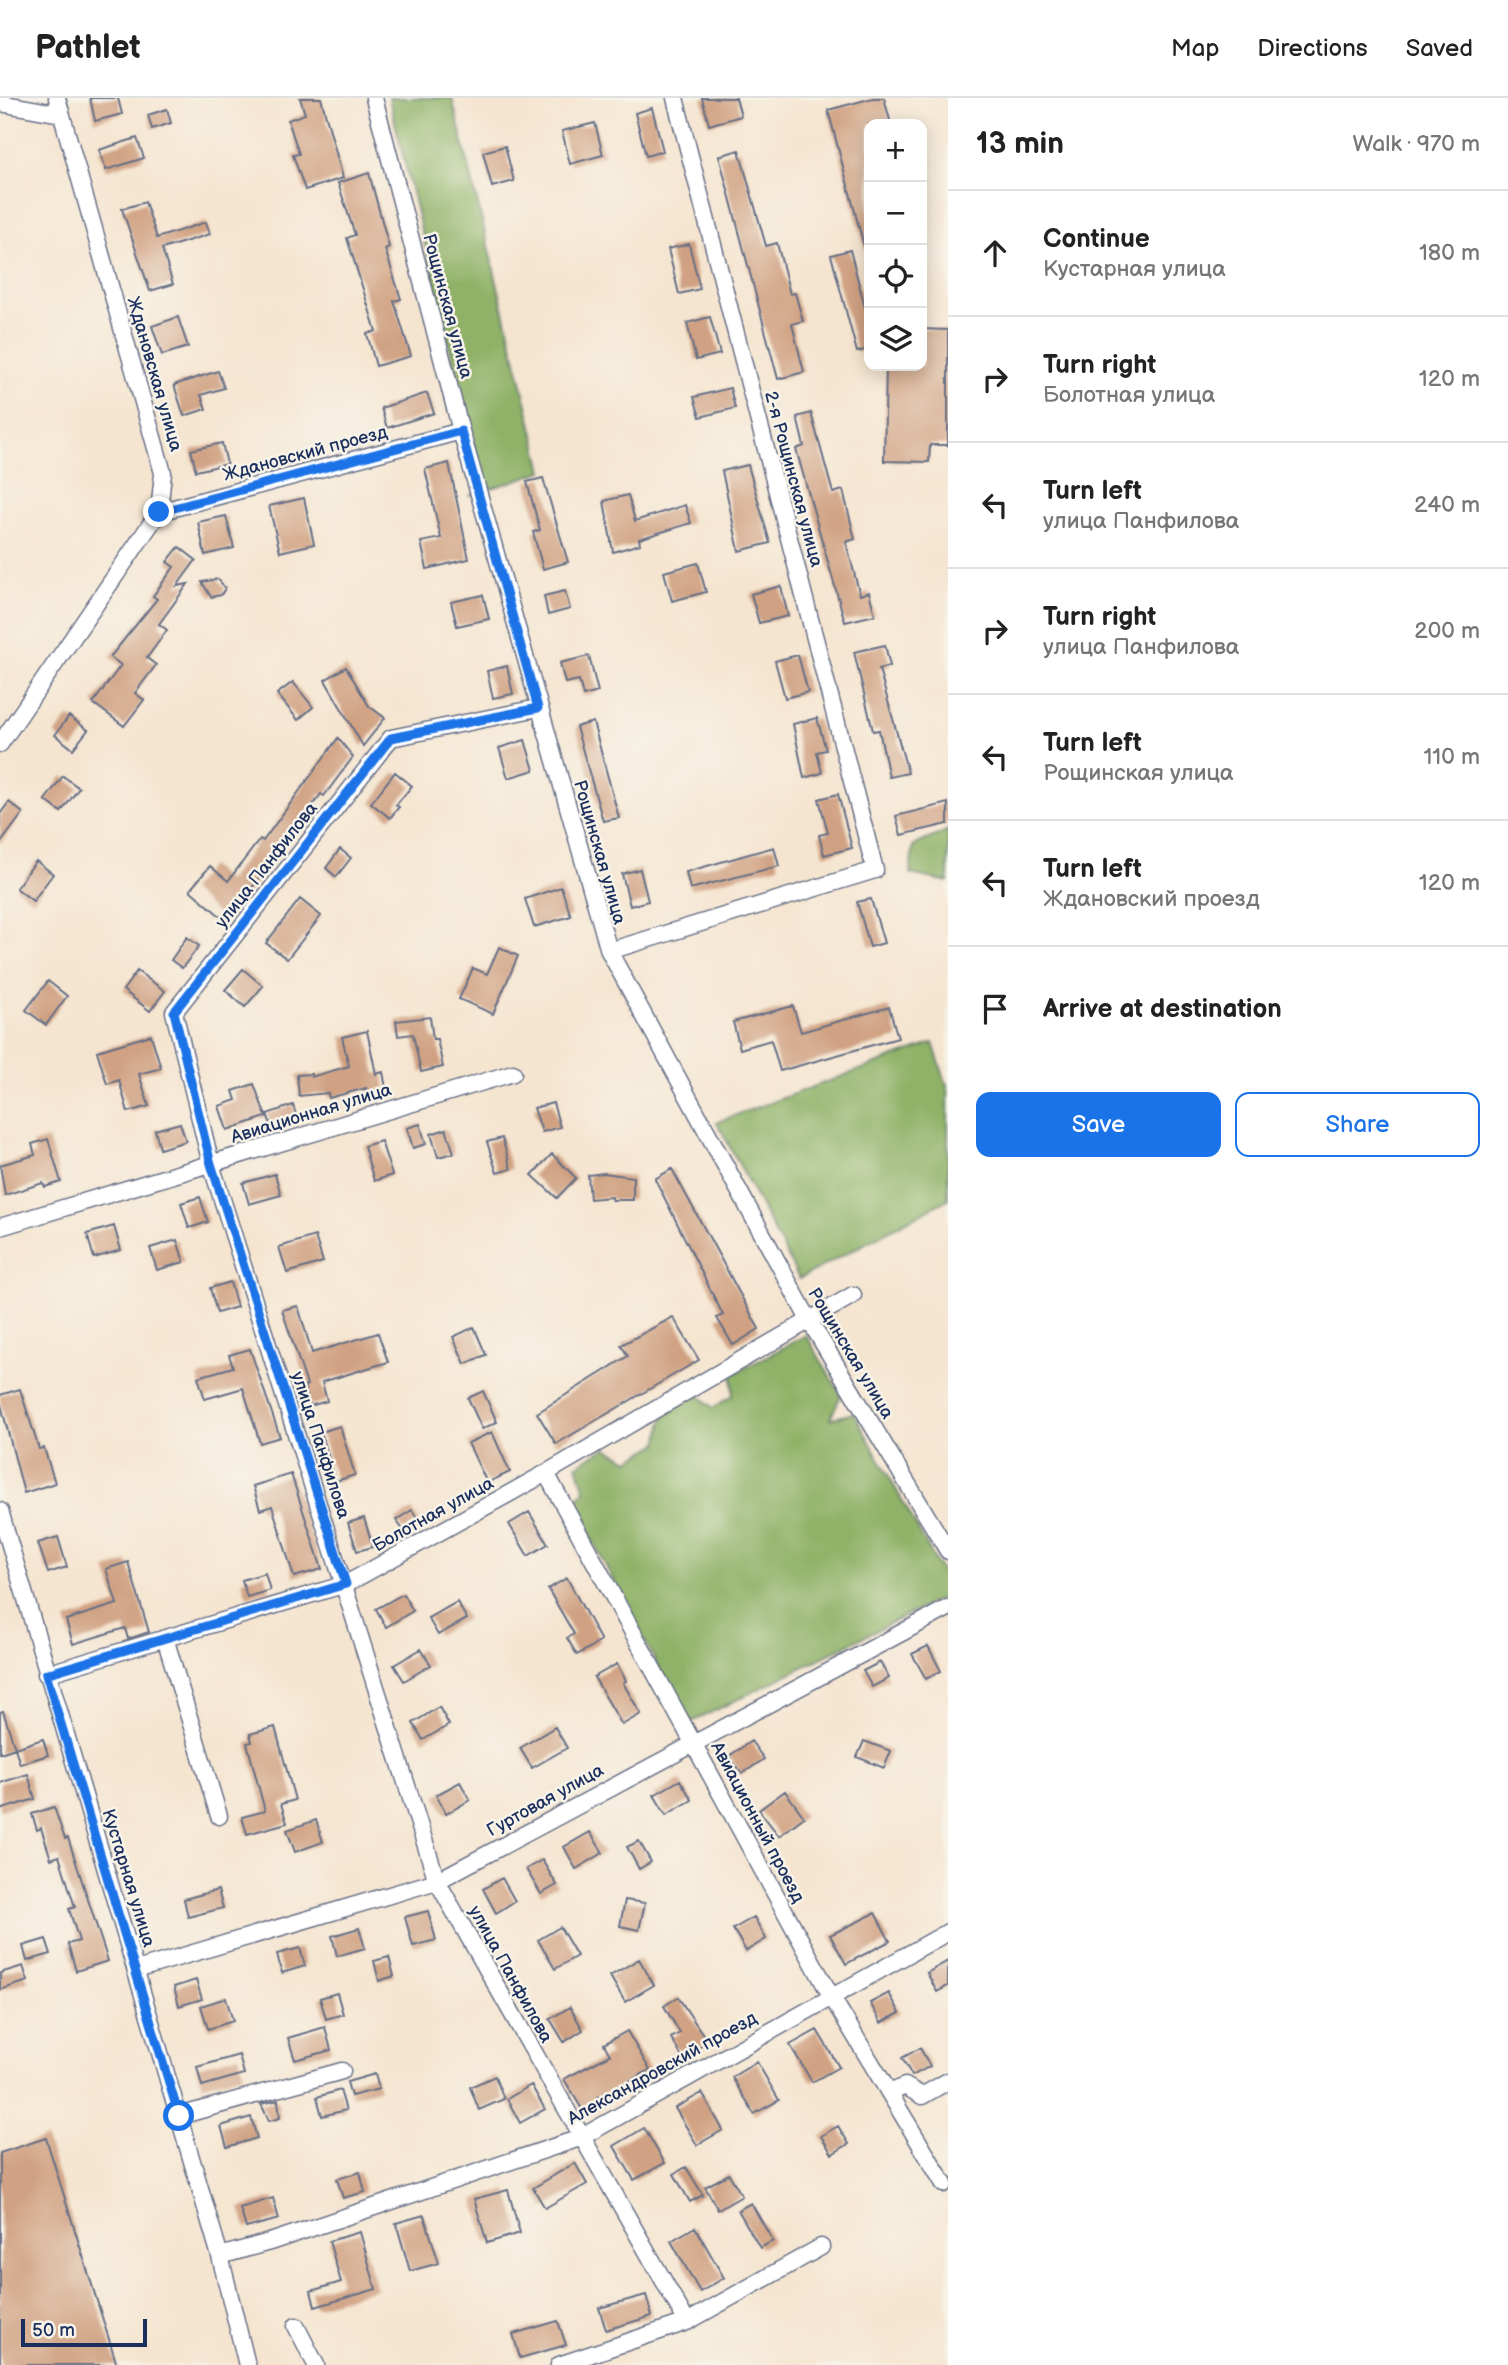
<!DOCTYPE html>
<html lang="en">
<head>
<meta charset="utf-8">
<style>
  body { margin:0; font-family:"Balsamiq Sans",sans-serif; background:#f6f6f6; color:#222 }
  .controls { position:absolute; right:21px; top:21px; display:grid; overflow:hidden; border-radius:14px; box-shadow:0 4px 18px #0003 }
  .controls button { width:63px; height:63px; display:grid; place-items:center; padding:0; border:0; border-bottom:2px solid #e0e0e0; background:#fff; color:#222; font:35px sans-serif }
  .scale { position:absolute; left:21px; bottom:18px; width:126px; box-sizing:border-box; padding-left:7px; border:4px solid #1b2f5e; border-top:0; font-size:19px; line-height:24px; white-space:nowrap; color:#1b2f5e; -webkit-text-stroke:5px #f7f3e8; paint-order:stroke }
  .stop { position:absolute; width:21px; height:21px; margin:-16px; border:5px solid #1a73e8; border-radius:50%; background:#fff }
  .stop.end { background:#1a73e8; border-color:#fff; box-shadow:0 2px 7px #0008 }
  .list { margin:0; padding:0; list-style:none }
  h2 { display:flex; justify-content:space-between; align-items:center; height:91px; margin:0; padding:0 28px; font-size:30px }
  h2 small { font-size:23px; font-weight:400; color:#767676 }
  .list li { display:grid; grid-template-columns:46px 1fr auto; gap:21px; align-items:center; box-sizing:border-box; height:126px; padding:0 28px; border-top:2px solid #e0e0e0 }
  .list b { display:block; font-size:26px; white-space:nowrap }
  .list p { margin:0; font-size:23px; white-space:nowrap; color:#767676 }
  .list em { font-size:23px; font-style:normal; color:#767676 }
  .actions { display:flex; gap:14px; padding:21px 28px }
  .actions a { flex:1; padding:16px 0; border:2px solid #1a73e8; border-radius:14px; text-align:center; font-size:24px; color:#1a73e8 }
  .actions .main { background:#1a73e8; color:#fff }
  .icon { flex:none; width:38px; height:38px; fill:none; stroke:currentColor; stroke-width:2; stroke-linecap:round; stroke-linejoin:round }
  .map { position:relative; flex:none; width:948px; height:2267px; overflow:hidden }
  header { display:flex; align-items:center; gap:42px; box-sizing:border-box; height:98px; padding:0 35px; background:#fff; border-bottom:2px solid #e0e0e0 }
  header strong { font-size:33px }
  nav { display:flex; gap:38px; margin-inline-start:auto; font-size:24px }
  main { display:flex }
  aside { flex:1; background:#fff }
  .map>svg:first-child { display:block }
</style>
</head>
<body>
<header>
<strong>Pathlet</strong>
<nav><a>Map</a><a>Directions</a><a>Saved</a></nav>
</header>
<main>
<div class="map">
<svg width="948" height="2267" viewBox="0 0 948 2267">
  <rect width="100%" height="100%" fill="#f7f3e8"/>
  <filter id="ink" filterUnits="userSpaceOnUse"><feTurbulence type="fractalNoise" baseFrequency=".0143" numOctaves="2"/><feDisplacementMap in="SourceGraphic" scale="14" xChannelSelector="R" yChannelSelector="G"/><feConvolveMatrix kernelMatrix="1 2 1 2 8 2 1 2 1" color-interpolation-filters="sRGB"/></filter>
  <filter id="wash" filterUnits="userSpaceOnUse"><feTurbulence type="fractalNoise" baseFrequency=".00686" numOctaves="4" result="noise"/><feDisplacementMap in="SourceGraphic" scale="28" xChannelSelector="R" yChannelSelector="G"/><feGaussianBlur stdDeviation="1.57" result="paint"/><feColorMatrix in="noise" values="0 0 0 0 0 0 0 0 0 0 0 0 0 0 0 0 0 1.4 0 .05"/><feComposite in="paint" operator="in"/></filter>
  <g filter="url(#wash)">
    <rect width="100%" height="100%" fill="#f5e5d0"/>
    <path fill="#8fb268" stroke="#557063" stroke-width="2" d="M 389,0 L 452,0 L 543,373 L 469,398 L 484,390 Z
      M 948,732 L 948,784 L 910,776 L 913,748 Z
      M 933,945 L 948,991 L 948,1101 L 799,1181 L 717,1024 Z
      M 806,1237 L 841,1297 L 830,1321 L 854,1315 L 948,1486 L 948,1497 L 688,1626 L 573,1405 L 585,1393 L 577,1367 L 606,1350 L 629,1362 L 658,1346 L 665,1314 L 696,1295 L 713,1310 L 733,1297 L 732,1277 Z"/>
    <g id="blocks">
      <path fill="#d0a182" d="M 90,0 L 118,0 L 122,16 L 95,23 Z
        M 300,0 L 321,0 L 343,80 L 305,92 L 293,57 L 299,56 L 288,22 L 305,16 Z
        M 702,0 L 736,0 L 741,18 L 709,27 Z
        M 873,0 L 884,0 L 891,26 L 869,26 L 869,152 L 865,152 L 828,12 Z
        M 652,10 L 663,53 L 646,58 L 635,15 Z
        M 167,11 L 171,25 L 152,31 L 148,17 Z
        M 595,25 L 603,57 L 570,66 L 562,33 Z
        M 137,40 L 144,60 L 106,72 L 99,52 Z
        M 505,48 L 514,83 L 492,89 L 483,54 Z
        M 739,52 L 766,148 L 777,145 L 790,196 L 795,195 L 803,223 L 792,226 L 804,274 L 778,281 L 719,58 Z
        M 369,75 L 389,149 L 385,151 L 401,201 L 394,203 L 411,258 L 376,268 L 367,236 L 376,233 L 347,140 L 355,137 L 338,85 Z
        M 145,104 L 157,140 L 206,124 L 210,136 L 162,151 L 173,186 L 150,193 L 122,111 Z
        M 689,146 L 700,191 L 679,196 L 668,151 Z
        M 850,152 L 866,213 L 869,212 L 869,251 L 857,254 L 831,157 Z
        M 178,219 L 188,249 L 162,257 L 152,228 Z
        M 710,219 L 720,256 L 696,262 L 687,225 Z
        M 922,231 L 948,232 L 948,347 L 930,347 L 929,364 L 884,363 L 886,268 L 922,268 Z
        M 218,273 L 224,290 L 201,297 L 206,311 L 184,318 L 174,287 Z
        M 730,290 L 735,310 L 700,319 L 694,299 Z
        M 427,295 L 434,315 L 387,330 L 381,310 Z
        M 811,315 L 833,395 L 843,392 L 855,441 L 846,444 L 860,497 L 869,494 L 875,517 L 845,524 L 796,351 L 804,348 L 797,319 Z
        M 222,345 L 227,366 L 196,373 L 191,352 Z
        M 449,365 L 469,461 L 427,471 L 421,444 L 441,440 L 425,371 Z
        M 748,367 L 770,445 L 739,453 L 722,373 Z
        M 543,380 L 568,464 L 543,471 L 533,434 L 540,432 L 527,384 Z
        M 628,397 L 635,423 L 685,407 L 691,425 L 639,441 L 640,446 L 613,454 L 604,403 Z
        M 304,400 L 314,446 L 280,454 L 269,408 Z
        M 226,418 L 234,450 L 205,457 L 198,424 Z
        M 179,449 L 196,462 L 177,488 L 188,486 L 159,526 L 167,532 L 147,560 L 156,567 L 135,595 L 144,602 L 124,628 L 93,605 L 121,567 L 110,559 L 157,501 L 153,498 L 174,469 L 167,464 Z
        M 698,465 L 706,494 L 672,503 L 664,474 Z
        M 218,481 L 225,490 L 221,497 L 211,499 L 202,484 Z
        M 781,488 L 788,518 L 759,525 L 751,496 Z
        M 565,493 L 570,511 L 548,517 L 544,498 Z
        M 483,497 L 489,521 L 457,528 L 451,504 Z
        M 885,547 L 890,568 L 879,571 L 908,675 L 889,679 L 879,632 L 873,633 L 854,554 Z
        M 798,557 L 808,594 L 785,600 L 775,563 Z
        M 589,558 L 598,594 L 583,598 L 579,582 L 565,585 L 560,565 Z
        M 507,568 L 513,596 L 493,600 L 487,573 Z
        M 346,569 L 369,608 L 385,620 L 363,648 L 325,582 Z
        M 293,584 L 313,609 L 298,622 L 277,596 Z
        M 69,618 L 88,632 L 73,651 L 55,637 Z
        M 817,620 L 826,652 L 817,654 L 822,675 L 804,680 L 793,626 Z
        M 593,624 L 619,720 L 603,723 L 576,629 Z
        M 338,640 L 353,659 L 324,698 L 321,696 L 227,824 L 190,792 L 210,768 L 228,783 L 260,741 L 263,743 Z
        M 525,642 L 534,672 L 508,680 L 499,650 Z
        M 395,674 L 412,688 L 396,707 L 399,709 L 390,720 L 371,705 Z
        M 63,678 L 79,690 L 61,714 L 45,702 Z
        M 838,696 L 852,750 L 824,757 L 819,737 L 828,735 L 819,701 Z
        M 9,704 L 23,715 L 0,746 L 0,716 Z
        M 948,705 L 948,726 L 901,737 L 896,718 Z
        M 774,749 L 779,768 L 690,791 L 686,774 Z
        M 340,751 L 351,760 L 336,779 L 326,770 Z
        M 36,763 L 53,776 L 33,803 L 16,790 Z
        M 640,771 L 648,803 L 630,808 L 622,776 Z
        M 561,789 L 571,818 L 534,829 L 525,801 Z
        M 300,801 L 321,818 L 287,861 L 266,845 Z
        M 871,801 L 884,845 L 870,849 L 857,804 Z
        M 187,839 L 199,848 L 182,870 L 171,862 Z
        M 499,849 L 518,858 L 493,916 L 459,901 L 473,870 L 487,876 Z
        M 243,871 L 263,888 L 245,909 L 225,892 Z
        M 137,873 L 165,893 L 150,913 L 123,892 Z
        M 48,883 L 67,898 L 46,927 L 26,912 Z
        M 793,908 L 801,934 L 889,909 L 898,940 L 780,973 L 771,942 L 740,951 L 733,924 Z
        M 430,919 L 433,941 L 437,941 L 443,969 L 421,974 L 413,936 L 398,938 L 396,923 Z
        M 367,933 L 376,976 L 383,974 L 386,990 L 367,994 L 366,990 L 329,1000 L 328,995 L 299,998 L 297,977 L 311,976 L 311,979 L 349,968 L 342,939 Z
        M 151,937 L 161,970 L 139,976 L 149,1008 L 128,1014 L 119,982 L 107,986 L 97,953 Z
        M 254,986 L 266,1019 L 227,1032 L 219,1008 L 236,1002 L 233,993 Z
        M 553,1005 L 560,1029 L 542,1034 L 534,1010 Z
        M 293,1007 L 298,1024 L 273,1032 L 267,1016 Z
        M 180,1025 L 186,1043 L 160,1051 L 155,1032 Z
        M 420,1026 L 426,1046 L 413,1050 L 407,1030 Z
        M 446,1031 L 454,1055 L 438,1059 L 431,1036 Z
        M 502,1040 L 511,1071 L 497,1075 L 487,1044 Z
        M 48,1041 L 61,1084 L 45,1089 L 43,1085 L 5,1097 L 0,1067 L 35,1057 L 32,1046 Z
        M 381,1043 L 392,1077 L 374,1083 L 364,1048 Z
        M 552,1056 L 576,1080 L 557,1100 L 532,1077 Z
        M 672,1071 L 759,1231 L 733,1247 L 717,1220 L 723,1217 L 655,1081 Z
        M 604,1075 L 633,1079 L 633,1102 L 612,1102 L 612,1099 L 590,1101 L 588,1077 Z
        M 275,1076 L 281,1097 L 249,1106 L 243,1085 Z
        M 200,1099 L 208,1124 L 189,1130 L 181,1105 Z
        M 114,1128 L 121,1152 L 94,1160 L 87,1136 Z
        M 315,1138 L 323,1164 L 287,1175 L 279,1149 Z
        M 177,1142 L 184,1164 L 157,1172 L 150,1150 Z
        M 230,1184 L 237,1209 L 217,1215 L 210,1190 Z
        M 298,1208 L 312,1255 L 378,1235 L 388,1264 L 322,1284 L 327,1303 L 310,1308 L 304,1288 L 307,1287 L 282,1212 Z
        M 673,1219 L 699,1262 L 556,1346 L 537,1315 L 628,1258 L 621,1247 Z
        M 474,1229 L 486,1257 L 465,1266 L 453,1239 Z
        M 250,1251 L 280,1339 L 260,1345 L 243,1290 L 205,1301 L 198,1279 L 233,1269 L 229,1257 Z
        M 20,1291 L 39,1351 L 44,1350 L 55,1385 L 24,1395 L 0,1303 L 0,1297 Z
        M 483,1293 L 497,1324 L 482,1331 L 468,1300 Z
        M 340,1328 L 355,1377 L 336,1383 L 321,1334 Z
        M 492,1334 L 510,1374 L 487,1385 L 468,1345 Z
        M 291,1376 L 322,1471 L 294,1479 L 272,1408 L 260,1412 L 253,1388 Z
        M 412,1412 L 419,1423 L 404,1433 L 396,1422 Z
        M 529,1414 L 548,1446 L 528,1458 L 509,1426 Z
        M 364,1420 L 373,1449 L 357,1453 L 348,1425 Z
        M 58,1439 L 67,1469 L 48,1475 L 38,1445 Z
        M 128,1464 L 149,1534 L 128,1541 L 125,1530 L 73,1546 L 66,1522 L 117,1506 L 106,1471 Z
        M 265,1475 L 270,1492 L 247,1499 L 242,1482 Z
        M 567,1480 L 601,1543 L 577,1557 L 567,1540 L 574,1536 L 548,1491 Z
        M 403,1496 L 413,1513 L 386,1529 L 376,1511 Z
        M 457,1504 L 467,1521 L 438,1537 L 428,1520 Z
        M 928,1548 L 941,1573 L 926,1581 L 912,1556 Z
        M 421,1551 L 431,1567 L 404,1583 L 394,1567 Z
        M 880,1564 L 889,1580 L 872,1589 L 863,1573 Z
        M 617,1566 L 626,1583 L 623,1585 L 641,1616 L 622,1627 L 594,1579 Z
        M 439,1609 L 449,1627 L 423,1642 L 413,1625 Z
        M 3,1613 L 15,1650 L 0,1655 L 0,1614 Z
        M 275,1629 L 295,1702 L 281,1706 L 287,1725 L 247,1736 L 242,1719 L 265,1713 L 247,1645 L 252,1644 L 250,1636 Z
        M 555,1629 L 567,1650 L 532,1670 L 520,1650 Z
        M 43,1641 L 48,1657 L 20,1666 L 15,1650 Z
        M 751,1643 L 764,1661 L 742,1676 L 729,1658 Z
        M 864,1643 L 891,1653 L 884,1670 L 857,1659 Z
        M 28,1676 L 35,1701 L 0,1712 L 0,1685 Z
        M 680,1682 L 692,1702 L 666,1717 L 654,1697 Z
        M 460,1684 L 470,1702 L 446,1716 L 436,1697 Z
        M 785,1693 L 804,1719 L 779,1738 L 759,1712 Z
        M 54,1709 L 65,1741 L 68,1740 L 108,1863 L 76,1873 L 68,1846 L 79,1843 L 69,1811 L 75,1809 L 59,1758 L 51,1761 L 41,1730 L 37,1732 L 32,1716 Z
        M 316,1722 L 323,1744 L 295,1754 L 287,1732 Z
        M 590,1734 L 603,1755 L 576,1771 L 564,1749 Z
        M 639,1743 L 651,1764 L 639,1771 L 627,1749 Z
        M 542,1762 L 557,1787 L 541,1796 L 526,1771 Z
        M 502,1780 L 515,1803 L 496,1815 L 483,1791 Z
        M 218,1792 L 223,1810 L 188,1819 L 184,1801 Z
        M 625,1802 L 645,1805 L 639,1832 L 620,1828 Z
        M 428,1813 L 436,1842 L 413,1848 L 405,1819 Z
        M 875,1815 L 890,1843 L 846,1866 L 830,1837 Z
        M 754,1819 L 766,1841 L 746,1853 L 733,1831 Z
        M 560,1829 L 577,1858 L 555,1871 L 538,1842 Z
        M 359,1830 L 365,1850 L 337,1858 L 332,1838 Z
        M 46,1841 L 51,1856 L 27,1863 L 23,1848 Z
        M 300,1850 L 305,1868 L 282,1875 L 277,1856 Z
        M 389,1859 L 394,1878 L 379,1883 L 374,1863 Z
        M 639,1861 L 654,1887 L 625,1904 L 610,1878 Z
        M 948,1863 L 948,1888 L 937,1894 L 927,1875 Z
        M 23,1868 L 28,1883 L 0,1892 L 0,1875 Z
        M 196,1882 L 202,1901 L 179,1908 L 174,1889 Z
        M 337,1895 L 343,1916 L 326,1921 L 320,1900 Z
        M 889,1895 L 900,1915 L 881,1925 L 870,1905 Z
        M 678,1899 L 708,1944 L 682,1959 L 671,1940 L 680,1935 L 664,1908 Z
        M 226,1900 L 233,1923 L 208,1931 L 201,1908 Z
        M 570,1909 L 583,1932 L 564,1944 L 550,1921 Z
        M 325,1929 L 331,1952 L 295,1962 L 288,1940 Z
        M 817,1932 L 839,1969 L 812,1984 L 790,1947 Z
        M 627,1933 L 650,1972 L 597,2000 L 602,2009 L 586,2018 L 564,1981 L 610,1957 L 604,1946 Z
        M 920,1950 L 930,1968 L 912,1978 L 902,1960 Z
        M 239,1957 L 244,1976 L 202,1988 L 197,1969 Z
        M 757,1964 L 779,2002 L 754,2016 L 732,1979 Z
        M 375,1976 L 379,1991 L 351,1998 L 347,1984 Z
        M 495,1978 L 504,2001 L 479,2012 L 470,1989 Z
        M 531,1987 L 545,2011 L 520,2025 L 507,2001 Z
        M 340,1992 L 346,2012 L 322,2018 L 317,1999 Z
        M 702,1995 L 723,2032 L 697,2047 L 675,2010 Z
        M 278,2002 L 280,2020 L 269,2023 L 261,2006 Z
        M 251,2019 L 257,2040 L 227,2049 L 221,2028 Z
        M 838,2028 L 849,2046 L 832,2056 L 821,2038 Z
        M 644,2030 L 665,2065 L 634,2082 L 614,2048 Z
        M 46,2040 L 117,2267 L 0,2267 L 0,2055 Z
        M 575,2065 L 587,2086 L 545,2110 L 533,2090 Z
        M 686,2069 L 703,2097 L 690,2104 L 674,2076 Z
        M 360,2074 L 365,2094 L 343,2100 L 337,2081 Z
        M 729,2076 L 742,2098 L 718,2112 L 705,2089 Z
        M 508,2092 L 520,2135 L 487,2145 L 474,2101 Z
        M 273,2100 L 279,2121 L 246,2130 L 240,2110 Z
        M 751,2105 L 773,2143 L 760,2150 L 738,2112 Z
        M 424,2117 L 439,2165 L 410,2173 L 396,2125 Z
        M 695,2129 L 724,2180 L 700,2194 L 671,2143 Z
        M 360,2134 L 376,2191 L 315,2209 L 311,2193 L 341,2184 L 329,2143 Z
        M 646,2197 L 652,2218 L 606,2232 L 599,2210 Z
        M 558,2223 L 566,2247 L 520,2260 L 513,2236 Z"/>
    </g>
  </g>
  <g filter="url(#ink)">
    <use href="#blocks" fill-opacity="0" stroke="#676f86" stroke-width="2"/>
    <g fill="none" stroke-linecap="round" stroke-linejoin="round">
      <g stroke="#676f86" stroke-width="19">
        <path id="minor" d="M 374,0 L 461,333 L 609,853 L 809,1222 L 948,1453
          M 0,5 L 61,16
          M 159,414 L 461,333
          M 538,610 L 391,640 L 174,914 L 211,1066 L 437,1783 L 687,2224
          M 0,646 L 159,414 L 163,375 L 57,0
          M 609,853 L 875,772 L 675,0
          M 0,1129 L 513,975
          M 546,1375 L 831,1898 L 944,2086
          M 0,1413 L 220,2158 L 247,2267
          M 165,1540 L 219,1718
          M 46,1576 L 346,1486 L 546,1375 L 853,1197
          M 136,1872 L 437,1783 L 948,1510
          M 890,1995 L 905,1988 L 922,1998 L 948,1983
          M 179,2018 L 342,1973
          M 220,2158 L 273,2143 L 580,2040 L 948,1834
          M 296,2228 L 316,2267
          M 559,2267 L 687,2224 L 821,2149"/>
      </g>
      <use href="#minor" stroke="#fff" stroke-width="16"/>
    </g>
  </g>
  <g fill="none" stroke-linecap="round" stroke-linejoin="round" filter="url(#ink)">
    <path stroke="#1a73e8" stroke-width="9" d="M 159,414 L 461,333 L 538,610 L 391,640 L 174,914 L 211,1066 L 346,1486 L 46,1576 L 179,2018"/>
  </g>
  <g text-anchor="middle" stroke-width="5" stroke-linejoin="round" paint-order="stroke">
    <g font-size="18" fill="#1b2f5e" stroke="#f7f3e8">
      <text transform="translate(448 208) rotate(75)" y="6">Рощинская улица</text>
      <text transform="translate(155 276) rotate(74)" y="6">Ждановская улица</text>
      <text transform="translate(305 355) rotate(-15)" y="6">Ждановский проезд</text>
      <text transform="translate(794 381) rotate(75)" y="6">2-я Рощинская улица</text>
      <text transform="translate(600 754) rotate(74)" y="6">Рощинская улица</text>
      <text transform="translate(266 767) rotate(-52)" y="6">улица Панфилова</text>
      <text transform="translate(311 1015) rotate(-17)" y="6">Авиационная улица</text>
      <text transform="translate(851 1255) rotate(59)" y="6">Рощинская улица</text>
      <text transform="translate(321 1347) rotate(72)" y="6">улица Панфилова</text>
      <text transform="translate(433 1416) rotate(-29)" y="6">Болотная улица</text>
      <text transform="translate(545 1702) rotate(-29)" y="6">Гуртовая улица</text>
      <text transform="translate(758 1724) rotate(62)" y="6">Авиационный проезд</text>
      <text transform="translate(129 1780) rotate(73)" y="6">Кустарная улица</text>
      <text transform="translate(511 1876) rotate(61)" y="6">улица Панфилова</text>
      <text transform="translate(662 1970) rotate(-29)" y="6">Александровский проезд</text>
    </g>
  </g>
</svg>
<div class="controls">
<button>+</button>
<button>−</button>
<button><svg class="icon" aria-label="locate" viewBox="0 0 24 24"><circle cx="12" cy="12" r="6"/><path d="M12 2v4M12 18v4M2 12h4M18 12h4"/></svg></button>
<button><svg class="icon" aria-label="layers" viewBox="0 0 24 24"><path d="M12 4l9 5-9 5-9-5zM3 14l9 5 9-5"/></svg></button>
</div>
<div class="scale">50 m</div>
<div class="stop" style="left:179px;top:2018px"></div>
<div class="stop end" style="left:159px;top:414px"></div>
</div>
<aside>
<h2>13 min<small>Walk · 970 m</small></h2>
<ul class="list">
<li><svg class="icon" aria-label="ahead" viewBox="0 0 24 24"><path d="M12 20V5M6 11l6-6 6 6"/></svg><div><b>Continue</b><p>Кустарная улица</p></div><em>180 m</em></li>
<li><svg class="icon" aria-label="right" viewBox="0 0 24 24"><path d="M7 20v-9h11M14 6l5 5-5 5"/></svg><div><b>Turn right</b><p>Болотная улица</p></div><em>120 m</em></li>
<li><svg class="icon" aria-label="left" viewBox="0 0 24 24"><path d="M17 20v-9H6M10 6l-5 5 5 5"/></svg><div><b>Turn left</b><p>улица Панфилова</p></div><em>240 m</em></li>
<li><svg class="icon" aria-label="right" viewBox="0 0 24 24"><path d="M7 20v-9h11M14 6l5 5-5 5"/></svg><div><b>Turn right</b><p>улица Панфилова</p></div><em>200 m</em></li>
<li><svg class="icon" aria-label="left" viewBox="0 0 24 24"><path d="M17 20v-9H6M10 6l-5 5 5 5"/></svg><div><b>Turn left</b><p>Рощинская улица</p></div><em>110 m</em></li>
<li><svg class="icon" aria-label="left" viewBox="0 0 24 24"><path d="M17 20v-9H6M10 6l-5 5 5 5"/></svg><div><b>Turn left</b><p>Ждановский проезд</p></div><em>120 m</em></li>
<li><svg class="icon" aria-label="arrive" viewBox="0 0 24 24"><path d="M6 21V4h12l-3 4 3 4H6"/></svg><div><b>Arrive at destination</b></div></li>
</ul>
<div class="actions"><a class="main">Save</a><a>Share</a></div>
</aside>
</main>
</body>
</html>
